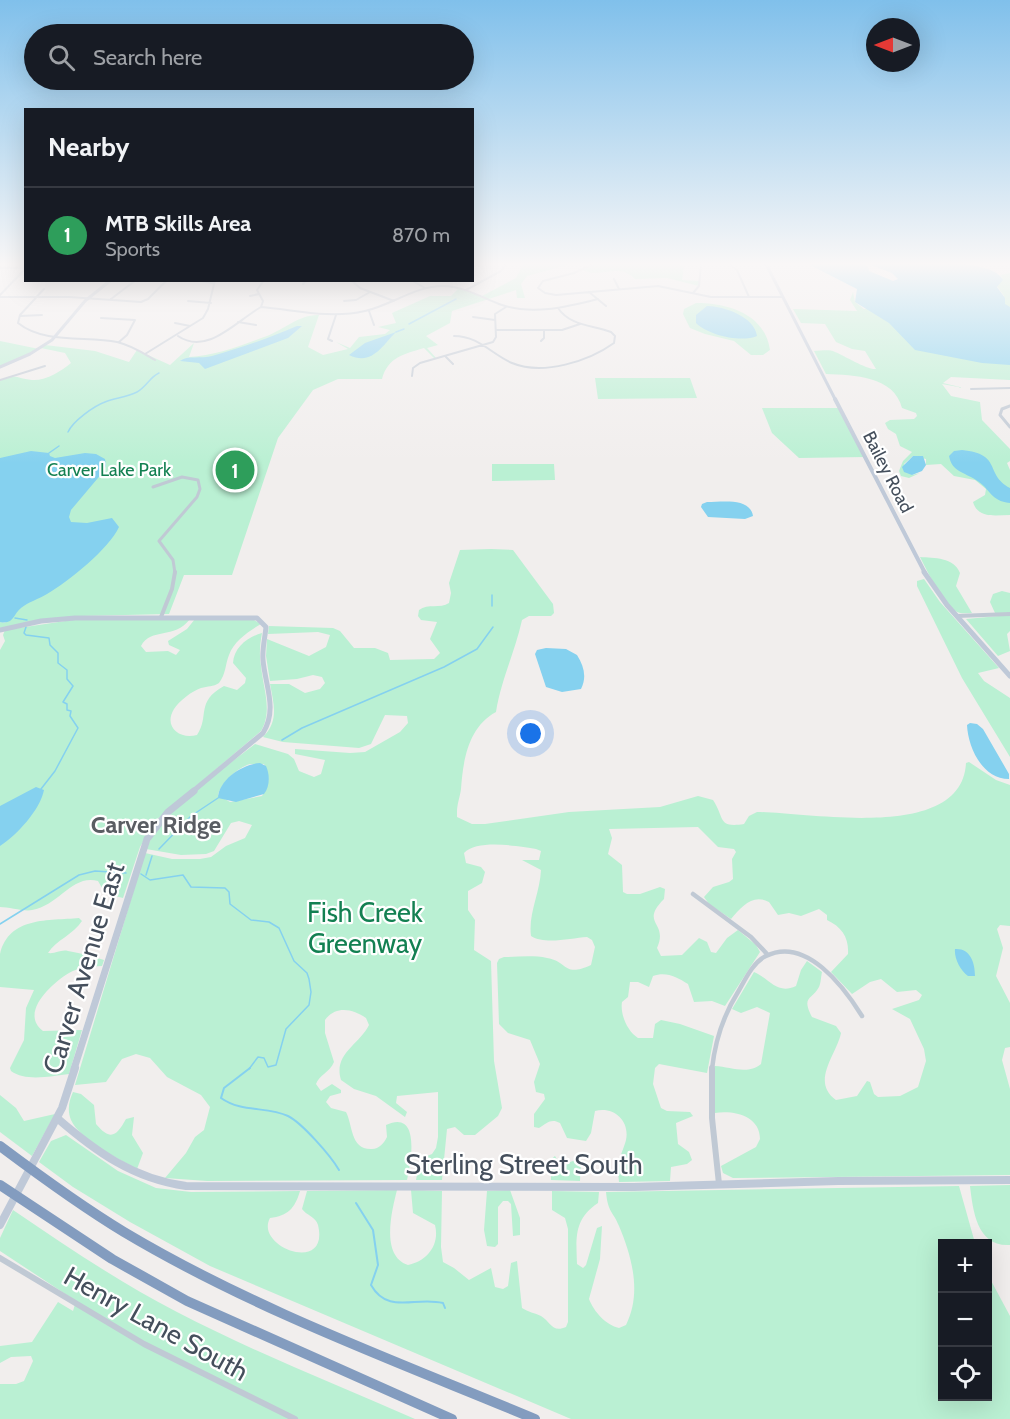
<!DOCTYPE html>
<html lang="en">
<head>
<meta charset="utf-8">
<style>
  body { margin:0; font-family:Cabin,sans-serif; background:#20242c; color:#f1f3f6 }
  .controls { position:absolute; right:18px; bottom:18px; display:grid; overflow:hidden; border-radius:0px; box-shadow:0 6px 24px #0002 }
  .controls button { width:54px; height:54px; display:grid; place-items:center; padding:0; border:0; border-bottom:2px solid #363941; background:#171b24; color:#f1f3f6; font:30px sans-serif }
  .compass { position:absolute; left:866px; top:18px; width:54px; height:54px; border-radius:50%; background:#171b24; box-shadow:0 6px 24px #0002; rotate:270deg }
  .you { position:absolute; left:531px; top:734px; width:21px; height:21px; margin:-15px; border:4px solid #fff; border-radius:50%; background:#1a73e8; box-shadow:0 0 0 9px #1a73e833 }
  .badge { display:grid; place-items:center; width:39px; height:39px; border-radius:50%; background:#ea580c; color:#fff; font-size:20px; font-weight:700 }
  .pin { position:absolute; translate:-50% -50%; border:3px solid #fff; box-shadow:0 2px 6px #0006 }
  .list { margin:0; padding:0; list-style:none }
  h2 { display:flex; justify-content:space-between; align-items:center; height:78px; margin:0; padding:0 24px; font-size:26px }
  h2 small { font-size:20px; font-weight:400; color:#9ea1a6 }
  .list li { display:grid; grid-template-columns:39px 1fr auto; gap:18px; align-items:center; box-sizing:border-box; height:96px; padding:0 24px; border-top:2px solid #363941 }
  .list b { display:block; font-size:22px; white-space:nowrap }
  .list p { margin:0; font-size:20px; white-space:nowrap; color:#9ea1a6 }
  .list em { font-size:20px; font-style:normal; color:#9ea1a6 }
  .icon { flex:none; width:33px; height:33px; fill:none; stroke:currentColor; stroke-width:2; stroke-linecap:round; stroke-linejoin:round }
  .map { position:relative; flex:none; width:1010px; height:1419px; overflow:hidden }
  .search { position:absolute; background:#171b24; box-shadow:0 6px 24px #0002; left:24px; top:24px; width:450px; height:66px; display:flex; align-items:center; gap:15px; box-sizing:border-box; padding:0 21px; border-radius:33px; color:#9ea1a6; font-size:22px }
  .panel { position:absolute; background:#171b24; box-shadow:0 6px 24px #0002; left:24px; top:108px; width:450px; height:174px; border-radius:0px }
  .map>svg:first-child { display:block }
</style>
</head>
<body>
<div class="map">
<svg width="1010" height="1419" viewBox="0 0 1010 1419">
  <rect width="100%" height="100%" fill="#f1eeed"/>
  <path fill="#baf0d3" fill-rule="evenodd" d="M 523,264 L 571,264 L 527,276 L 521,284 L 525,298 L 517,298 L 516,290 L 452,311 L 450,323 L 426,336 L 438,345 L 427,348 L 437,359 L 435,359 L 424,348 C 404,354 388,357 382,379 L 338,379 L 313,390 L 278,438 L 232,575 L 184,575 L 169,614 L 82,616 L 0,628 L 0,622 L 6,623 L 0,619 L 0,380 C 18,374 15,378 32,380 C 46,381 61,371 71,363 L 65,353 L 41,348 L 45,345 L 95,351 L 129,362 L 137,350 L 170,365 L 194,343 L 189,357 C 215,356 242,345 267,336 C 284,329 301,314 319,315 L 308,347 L 323,355 L 348,349 L 336,342 L 350,348 L 359,337 L 385,334 L 390,330 L 378,327 L 396,323 L 392,313 L 430,296 L 451,296 L 459,288 L 482,296 L 516,278 Z
    M 593,264 L 679,264 L 684,266 L 682,280 L 699,281 L 699,286 L 667,278 L 635,279 C 618,262 601,279 582,270 Z
    M 1010,273 L 1010,380 L 951,377 L 943,383 L 964,388 L 942,384 L 951,396 L 980,402 L 982,420 L 1010,449 L 1010,461 L 1007,463 L 1010,470 L 1010,515 C 995,515 978,519 973,502 L 985,495 L 986,489 L 975,480 L 954,476 L 941,464 L 926,465 L 926,459 L 913,456 L 904,464 L 912,475 L 920,473 L 909,478 L 901,476 L 899,471 L 903,461 L 912,452 L 900,446 L 896,434 L 888,429 L 885,423 L 890,420 L 914,419 L 917,416 L 916,413 L 902,408 C 894,376 854,375 826,374 L 814,351 C 821,351 829,349 835,352 C 845,356 867,370 876,369 L 865,351 L 852,349 L 836,342 L 825,324 L 801,323 L 793,309 L 857,311 L 850,300 L 853,292 L 855,302 L 864,309 L 1004,296 L 997,286 L 1002,277 L 1000,275 Z
    M 696,303 C 728,303 765,314 770,350 L 763,355 L 751,355 L 734,341 L 705,334 L 690,328 L 683,314 L 684,309 Z
    M 0,341 L 39,349 L 0,367 Z
    M 595,378 L 690,378 L 697,398 L 598,399 Z
    M 762,408 L 841,408 L 866,457 L 799,458 L 772,433 Z
    M 492,464 L 554,464 L 555,480 L 492,481 Z
    M 491,549 L 513,550 L 553,604 L 554,613 L 551,616 L 529,616 L 522,620 C 515,652 501,680 496,712 C 468,727 463,761 461,789 C 460,797 457,804 457,812 L 457,817 L 472,824 L 485,824 L 569,812 L 660,807 L 698,796 L 713,800 C 725,818 717,828 744,824 L 749,816 L 757,812 C 808,812 962,843 966,763 L 969,762 L 996,780 L 1010,785 L 1010,926 L 1000,925 L 997,929 L 1003,948 L 996,976 L 1010,1003 L 1010,1047 L 1005,1048 L 1002,1060 L 1010,1089 L 1010,1175 L 733,1178 L 723,1173 L 721,1166 L 756,1147 L 760,1139 C 760,1116 734,1110 715,1113 L 715,1066 C 731,1067 748,1075 761,1064 L 770,1013 L 757,1007 L 741,1013 L 732,1009 L 754,972 C 770,979 777,995 796,986 L 801,970 L 807,961 L 822,972 C 821,976 821,983 819,987 C 812,1000 801,996 812,1017 L 836,1026 L 841,1033 C 837,1054 810,1082 836,1100 L 857,1096 L 867,1081 L 870,1082 L 874,1094 L 878,1097 L 900,1096 L 918,1087 L 926,1061 L 924,1049 L 910,1019 L 892,1009 L 919,1000 L 922,995 L 916,990 L 897,992 L 881,979 L 870,982 L 852,994 L 831,972 L 848,954 C 849,938 842,927 827,920 L 827,915 L 819,909 L 801,916 L 789,913 L 778,915 L 769,902 C 753,893 741,907 731,919 L 709,904 L 704,897 L 713,887 L 729,882 L 733,879 L 732,859 L 736,852 L 734,849 L 718,847 L 698,827 L 609,829 L 612,838 L 608,854 L 622,865 L 623,892 L 627,894 L 640,894 L 660,887 L 665,889 L 664,899 C 639,924 669,922 657,948 L 661,956 L 682,955 L 699,938 L 707,942 L 711,952 L 716,953 L 727,938 L 738,930 L 756,945 L 760,952 L 725,1006 L 712,1001 L 694,1002 L 688,984 C 677,977 666,971 653,976 L 649,987 L 638,982 L 630,982 L 628,997 L 622,1002 C 620,1014 627,1031 638,1038 L 653,1038 L 655,1024 L 661,1020 L 680,1024 L 714,1036 L 707,1073 L 659,1064 L 655,1068 L 653,1084 L 661,1108 L 667,1111 L 690,1112 L 693,1116 L 676,1123 L 678,1144 L 689,1152 L 692,1160 L 687,1164 L 671,1167 L 670,1181 L 619,1182 C 618,1175 618,1169 619,1163 C 620,1155 624,1148 626,1140 C 630,1121 614,1106 595,1111 L 591,1133 L 586,1141 L 567,1138 L 560,1123 C 551,1118 547,1123 539,1128 L 534,1127 L 534,1114 L 545,1099 L 544,1094 L 536,1092 L 534,1082 L 540,1064 L 530,1040 L 508,1033 L 499,1024 L 497,963 L 499,959 L 504,957 C 518,957 533,955 547,958 C 568,961 563,978 591,965 L 595,947 L 592,940 L 587,937 C 571,938 545,945 531,936 C 528,914 540,893 541,870 L 522,860 L 539,860 L 541,851 L 536,849 C 518,846 477,839 464,853 L 466,863 L 481,867 L 485,872 L 482,883 L 468,891 L 468,910 L 475,920 L 474,950 L 491,961 L 494,1061 L 502,1108 L 498,1116 L 475,1135 L 464,1135 L 455,1127 L 447,1129 L 442,1180 L 416,1180 L 420,1159 L 432,1154 L 436,1148 L 438,1137 L 438,1092 L 397,1096 L 396,1103 L 407,1112 L 405,1117 L 376,1096 L 354,1089 L 341,1080 C 333,1054 359,1045 369,1025 L 366,1018 C 353,1009 336,1005 325,1020 L 325,1033 L 334,1062 C 330,1072 319,1075 316,1084 L 321,1091 L 332,1084 L 341,1090 L 341,1093 L 330,1096 L 326,1102 L 331,1108 L 346,1112 C 353,1125 350,1150 372,1149 C 379,1149 384,1143 387,1137 L 386,1125 C 421,1109 411,1162 407,1180 L 207,1181 L 165,1178 L 186,1153 L 195,1137 L 204,1130 L 210,1107 L 201,1095 L 167,1077 L 150,1058 L 136,1054 L 122,1059 L 106,1082 L 75,1085 L 145,853 L 172,859 L 200,859 L 211,857 L 226,846 L 245,838 L 252,825 L 239,821 L 231,823 L 214,851 L 206,854 L 181,855 L 146,849 C 164,806 220,772 255,744 L 288,754 L 294,759 L 299,771 L 314,777 L 321,774 L 325,760 L 295,754 L 295,749 L 350,753 L 365,752 L 400,732 L 408,723 L 407,716 L 385,715 L 371,744 L 359,748 L 283,742 L 263,737 C 279,721 274,705 270,684 L 289,684 L 305,693 L 320,689 L 325,683 L 322,677 L 313,675 L 297,679 L 270,681 L 266,656 L 267,639 L 309,656 L 326,647 L 330,635 L 318,632 L 268,634 L 269,626 L 333,628 L 340,631 L 354,648 L 375,648 L 388,653 L 390,660 L 434,659 L 440,653 L 430,639 L 437,622 L 421,620 L 418,616 L 419,610 C 428,603 440,609 449,603 L 451,593 L 449,583 L 460,550 ZM 250,764 L 264,764 C 270,776 270,786 262,796 L 230,802 L 218,795 C 222,782 237,768 250,764 Z
    M 920,557 C 934,558 954,557 960,573 L 956,586 L 972,613 C 967,613 961,614 957,612 C 943,603 927,571 920,557 Z
    M 924,579 L 940,602 L 999,668 L 978,673 L 984,681 L 1010,698 L 1010,757 L 962,678 L 917,586 L 917,581 Z
    M 1002,591 L 1010,593 L 1010,613 L 995,613 L 990,602 L 993,594 Z
    M 1010,615 L 1010,631 L 1007,634 L 1010,651 L 998,656 L 966,619 Z
    M 190,619 C 174,640 151,627 141,646 L 146,652 L 168,651 L 176,655 L 180,650 L 169,645 L 168,641 L 187,629 L 195,619 L 254,620 L 261,624 C 249,631 234,641 229,655 C 225,665 226,674 219,683 C 213,687 208,686 201,688 C 192,691 179,701 174,709 C 163,727 180,740 197,735 C 210,716 195,702 224,686 L 237,690 L 245,683 L 246,678 L 233,663 C 234,647 248,637 262,633 C 260,644 259,655 261,666 C 263,688 273,711 261,731 L 155,821 L 140,847 L 123,898 L 115,896 L 113,887 L 102,888 L 98,881 C 72,874 60,905 32,910 C 25,912 9,907 0,907 L 0,650 L 5,641 L 3,635 L 5,630 L 72,620 Z
    M 79,918 L 82,921 C 73,935 56,940 48,953 C 56,954 61,949 68,951 C 80,953 92,956 104,960 L 102,966 C 91,967 79,967 69,973 C 52,983 19,1013 43,1031 L 82,1030 L 69,1074 C 51,1076 26,1082 11,1071 L 10,1068 L 24,1040 L 26,1008 L 34,990 L 0,987 C 0,977 0,963 0,954 C 9,916 49,921 79,918 Z
    M 73,1092 L 81,1094 L 94,1105 L 96,1124 C 111,1142 117,1135 126,1119 L 134,1117 L 132,1135 L 143,1153 L 137,1169 C 119,1159 80,1140 71,1120 C 67,1110 69,1101 73,1092 Z
    M 0,1095 L 16,1108 L 24,1121 L 55,1114 L 32,1156 L 0,1132 Z
    M 66,1135 L 118,1171 L 156,1188 L 191,1192 L 300,1191 C 295,1208 288,1216 270,1218 C 254,1247 330,1275 318,1225 C 316,1217 306,1215 302,1209 L 307,1191 L 397,1190 C 392,1210 380,1256 408,1265 C 427,1261 440,1245 435,1225 L 413,1213 L 411,1190 L 442,1191 L 441,1247 L 443,1262 L 454,1268 L 469,1280 L 491,1268 L 495,1287 L 503,1289 L 508,1286 L 511,1263 L 517,1261 L 522,1308 C 528,1312 535,1313 541,1316 C 551,1322 552,1333 566,1327 L 568,1322 L 568,1229 L 565,1218 L 552,1210 L 552,1191 L 599,1192 L 598,1203 C 574,1219 576,1237 577,1264 L 583,1268 L 586,1265 L 597,1228 L 602,1226 L 600,1259 L 589,1299 C 594,1312 606,1325 619,1328 L 626,1325 C 642,1293 632,1257 619,1226 C 613,1211 608,1213 606,1192 L 959,1186 L 975,1243 L 942,1244 L 942,1396 L 988,1396 L 988,1275 L 1010,1316 L 1010,1419 L 571,1419 L 210,1266 L 130,1222 L 73,1187 L 39,1162 L 51,1141 Z
    M 555,1156 L 559,1163 C 567,1166 574,1158 581,1160 L 580,1181 L 551,1180 L 551,1159 Z
    M 1010,1185 L 1010,1245 C 977,1247 973,1211 970,1186 Z
    M 510,1190 L 520,1218 L 520,1235 L 513,1236 L 511,1204 L 508,1201 L 503,1201 L 498,1207 L 498,1244 L 495,1247 L 487,1246 L 484,1230 L 487,1191 Z
    M 13,1210 C 66,1246 119,1282 177,1312 C 254,1352 335,1384 415,1419 L 0,1419 L 0,1384 L 16,1384 L 24,1381 L 33,1361 L 31,1356 L 11,1357 L 0,1363 L 0,1346 L 32,1342 L 58,1302 L 73,1311 L 76,1301 L 0,1251 L 0,1238 Z"/>
  <path fill="#85d1ef" d="M 808,264 L 863,264 L 868,266 L 869,271 L 893,281 L 898,279 L 892,273 L 868,264 C 893,264 992,255 1003,280 L 997,287 L 1005,298 L 1005,304 L 1010,307 L 1010,365 L 982,363 L 915,350 L 889,323 L 855,302 L 857,289 Z
    M 707,306 C 724,306 755,317 757,336 C 741,343 708,335 696,323 L 696,315 Z
    M 297,326 L 302,326 L 288,338 L 205,369 L 199,363 L 180,361 C 187,355 202,359 212,356 C 241,348 269,338 297,326 Z
    M 396,332 C 382,346 372,366 349,355 L 365,343 Z
    M 962,450 C 1003,454 984,474 1010,488 L 1010,503 C 990,501 991,489 976,480 C 964,472 952,472 949,456 L 954,451 Z
    M 31,451 L 49,453 L 50,456 L 55,458 L 85,453 L 96,454 L 105,459 L 106,466 L 103,472 L 71,510 L 69,517 L 71,522 L 87,523 L 112,518 L 119,527 C 109,549 68,582 47,594 C 39,599 28,602 21,608 C 13,614 14,625 0,622 L 0,458 Z
    M 913,456 L 923,456 L 926,465 L 922,471 L 912,475 L 904,472 L 902,467 Z
    M 707,502 C 722,502 750,497 753,516 L 745,519 L 708,517 L 701,507 L 702,504 Z
    M 546,648 L 566,649 L 577,655 C 584,666 587,677 581,689 L 562,692 L 546,687 L 535,654 L 537,650 Z
    M 970,723 L 977,724 L 983,729 L 1009,774 L 1009,779 C 982,779 968,747 967,725 Z
    M 260,763 L 266,766 C 270,775 270,786 264,794 L 236,802 L 218,798 C 219,779 243,764 260,763 Z
    M 36,787 L 44,790 C 40,810 17,835 0,846 L 0,806 Z
    M 955,949 C 970,948 975,962 975,976 L 968,976 C 960,970 954,958 955,949 Z"/>
  <g fill="none" stroke-linecap="round" stroke-linejoin="round">
    <path stroke="#85d1ef" stroke-width="1.5" d="M 409,324 L 456,299
      M 396,332 L 404,329
      M 68,432 C 73,421 94,406 105,402 C 116,398 127,397 137,392 C 147,386 150,377 159,373
      M 49,453 L 59,446
      M 492,595 L 492,606
      M 15,618 L 27,620
      M 26,627 L 24,633 L 26,635 L 49,638 L 50,645 L 58,653 L 58,663 L 67,670 L 67,679 L 73,686 L 63,702 L 67,704 L 67,710 L 71,711 L 70,716 L 78,728 L 55,771 L 41,789
      M 282,740 L 302,728 L 444,667 L 477,649 L 493,627
      M 159,849 L 191,816 L 218,798
      M 141,874 L 150,880 L 183,875 L 191,887 L 225,888 L 229,892 L 230,904 L 251,920 L 269,922 L 279,928 L 294,961 L 307,973 L 309,979 L 311,992 L 309,1005 L 286,1029 L 276,1065 L 268,1067 L 264,1058 L 258,1057 L 249,1069
      M 146,875 L 152,856
      M 0,924 L 79,875 L 95,871 L 126,873"/>
    <path stroke="#85d1ef" stroke-width="2" d="M 250,1068 L 224,1088 L 221,1098 C 242,1113 267,1106 288,1116 C 302,1123 331,1156 339,1170
      M 356,1203 L 373,1230 L 378,1265 L 371,1285 C 388,1315 415,1296 443,1303 L 445,1308"/>
    <path stroke="#c0c9d4" stroke-width="2" d="M 593,264 L 574,273 L 543,281 L 538,288 L 545,293 L 556,295 L 658,286 L 711,297 L 783,297
      M 729,264 L 737,270 L 749,297
      M 0,268 L 25,268
      M 614,279 L 619,289
      M 194,280 L 213,283
      M 351,280 L 360,288 L 394,301
      M 411,280 L 425,288
      M 73,281 L 86,280
      M 303,284 L 307,280
      M 44,289 L 20,315 L 18,323 C 44,344 86,336 117,342 C 131,345 143,353 155,360
      M 466,290 L 501,271 L 506,264
      M 589,292 L 606,306
      M 693,293 L 699,286 L 701,264
      M 0,295 L 26,268
      M 250,296 L 259,294
      M 0,297 L 69,297 L 141,302 L 148,299 L 167,280
      M 111,299 L 136,280
      M 188,301 L 211,303
      M 344,301 L 356,300 L 370,292
      M 261,307 C 296,310 330,319 365,311 C 392,305 415,286 443,286 C 463,286 481,297 499,304 C 531,316 567,307 598,299
      M 369,311 L 374,325
      M 20,316 L 42,315
      M 473,317 L 495,320
      M 101,318 L 135,320 L 127,335 L 119,342
      M 238,322 L 256,325
      M 175,323 L 190,326
      M 496,330 L 562,330 L 580,324
      M 178,336 C 207,356 236,321 261,307 L 263,301 L 257,290 L 264,280
      M 454,336 C 479,336 491,354 512,363 C 543,376 589,361 614,343 L 615,336 L 611,332 C 592,325 570,326 558,308
      M 332,341 L 328,339 L 336,315
      M 541,341 L 544,338 L 544,330
      M 145,354 L 203,318 L 208,309 L 215,280
      M 446,357 L 453,364
      M 412,376 L 413,368 L 420,363 L 493,342 L 496,337 L 495,314 L 506,307
      M 0,380 L 45,366
      M 971,389 L 1010,388"/>
    <path stroke="#c0c9d4" stroke-width="3" d="M 1010,406 L 1002,409 L 1000,415 L 1010,427
      M 153,487 L 182,477 L 198,480 L 200,489 L 197,497 L 159,541 L 173,560 L 175,573"/>
    <path stroke="#c0c9d4" stroke-width="4" d="M 957,616 L 1010,614
      M 161,617 L 172,589 L 175,572"/>
    <path stroke="#c0c9d4" stroke-width="4.5" d="M 693,894 L 751,937 L 768,955
      M 712,1069 C 715,1041 723,1016 738,992 C 745,980 753,962 766,956 C 806,936 844,987 862,1016"/>
    <path stroke="#c0c9d4" stroke-width="6" d="M 712,1068 L 712,1118 L 719,1184
      M 0,1258 L 144,1344 L 295,1419"/>
    <path stroke="#bfc9d8" stroke-width="3" d="M 766,264 L 836,401
      M 0,367 L 30,354 L 52,340 L 85,301 L 111,280"/>
    <path stroke="#bfc9d8" stroke-width="4" d="M 835,399 L 925,573"/>
    <path stroke="#bfc9d8" stroke-width="5" d="M 924,572 L 947,605 L 1010,676
      M 0,630 L 41,621 L 75,618 L 257,618 L 266,627 C 265,638 262,649 263,660 C 265,685 278,709 263,733 L 192,792"/>
    <path stroke="#bfc9d8" stroke-width="7" d="M 74,1069 L 147,839 L 168,812 L 194,791"/>
    <path stroke="#bfc9d8" stroke-width="8" d="M 57,1118 C 96,1152 134,1179 186,1186 L 634,1187 L 838,1181 L 1010,1180
      M 0,1225 L 62,1108 L 75,1068"/>
    <path stroke="#839cbf" stroke-width="10" d="M 0,1146 C 40,1176 81,1206 124,1232 C 253,1309 396,1361 535,1419
      M 0,1185 L 112,1259 L 187,1301 L 452,1419"/>
  </g>
  <linearGradient id="sky" x2="0" y2="1"><stop stop-color="#80c0eb"/><stop offset="0.57" stop-color="#f9f7f7"/><stop offset="1" stop-color="#f9f7f7" stop-opacity="0"/></linearGradient>
  <rect width="1010" height="463" fill="url(#sky)"/>
  <g text-anchor="middle" stroke-width="4.5" stroke-linejoin="round" paint-order="stroke">
    <g font-size="18" fill="#138052" stroke="#fff">
      <text x="109" y="476">Carver Lake Park</text>
    </g>
    <g font-size="18" fill="#454f5c" stroke="#fff">
      <text transform="translate(888 472) rotate(63)" y="6">Bailey Road</text>
    </g>
    <g font-size="24" font-weight="bold" fill="#5a5d63" stroke="#fff">
      <text x="156" y="833">Carver Ridge</text>
    </g>
    <g font-size="27" fill="#138052" stroke="#fff">
      <text x="365" y="922">Fish Creek<tspan x="365" dy="31">Greenway</tspan></text>
    </g>
    <g font-size="27" fill="#454f5c" stroke="#fff">
      <text transform="translate(84 968) rotate(-73)" y="9">Carver Avenue East</text>
      <text x="524" y="1174">Sterling Street South</text>
      <text transform="translate(156 1324) rotate(29)" y="9">Henry Lane South</text>
    </g>
  </g>
</svg>
<div class="controls">
<button>+</button>
<button>−</button>
<button><svg class="icon" aria-label="locate" viewBox="0 0 24 24"><circle cx="12" cy="12" r="6"/><path d="M12 2v4M12 18v4M2 12h4M18 12h4"/></svg></button>
</div>
<svg class="compass" viewBox="-18 -18 36 36"><path d="M0-13l5 13h-10z" fill="#e53935"/><path d="M0 13l5-13h-10z" fill="#9ea1a6"/></svg>
<div class="you"></div>
<div class="pin badge" style="left:235px;top:470px;background:#2e9e5b">1</div>
<div class="search"><svg class="icon" aria-label="search" viewBox="0 0 24 24"><circle cx="10" cy="10" r="6"/><path d="M15 15l6 6"/></svg>Search here</div>
<section class="panel">
<h2>Nearby<small></small></h2>
<ul class="list">
<li><span class="badge" style="background:#2e9e5b">1</span><div><b>MTB Skills Area</b><p>Sports</p></div><em>870 m</em></li>
</ul>
</section>
</div>
</body>
</html>
